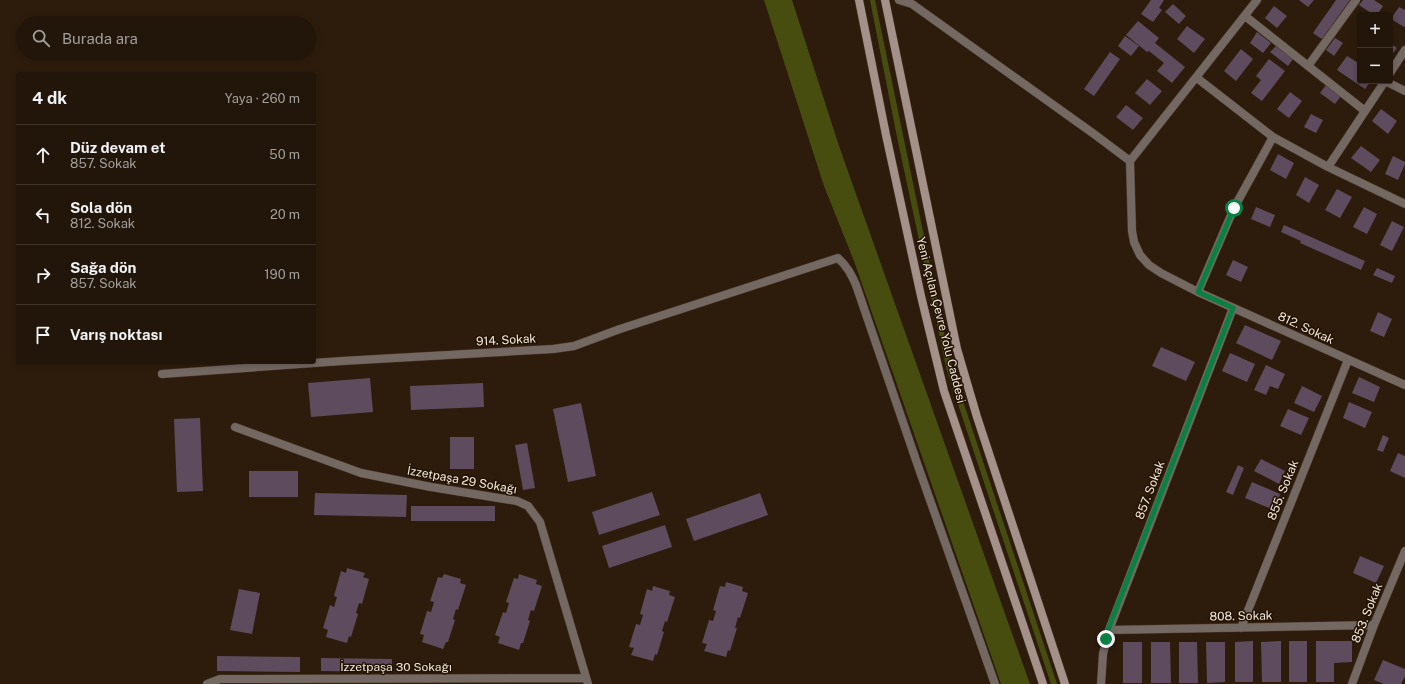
<!DOCTYPE html>
<html lang="tr">
<head>
<meta charset="utf-8">
<style>
  body { margin:0; font-family:"Public Sans",sans-serif; background:#2e2217; color:#f1f3f6 }
  .controls { position:absolute; right:12px; top:12px; display:grid; overflow:hidden; border-radius:4px; box-shadow:0 2px 6px #0003 }
  .controls button { width:36px; height:36px; display:grid; place-items:center; padding:0; border:0; border-bottom:1px solid #3f342a; background:#221509; color:#f1f3f6; font:20px sans-serif }
  .stop { position:absolute; width:12px; height:12px; margin:-9px; border:3px solid #0b8043; border-radius:50%; background:#fff }
  .stop.end { background:#0b8043; border-color:#fff; box-shadow:0 1px 4px #0008 }
  .list { margin:0; padding:0; list-style:none }
  h2 { display:flex; justify-content:space-between; align-items:center; height:52px; margin:0; padding:0 16px; font-size:17px }
  h2 small { font-size:13px; font-weight:400; color:#a29f9c }
  .list li { display:grid; grid-template-columns:26px 1fr auto; gap:12px; align-items:center; box-sizing:border-box; height:60px; padding:0 16px; border-top:1px solid #3f342a }
  .list b { display:block; font-size:15px; white-space:nowrap }
  .list p { margin:0; font-size:13px; white-space:nowrap; color:#a29f9c }
  .list em { font-size:13px; font-style:normal; color:#a29f9c }
  .icon { flex:none; width:22px; height:22px; fill:none; stroke:currentColor; stroke-width:2; stroke-linecap:round; stroke-linejoin:round }
  .map { position:relative; flex:none; width:1405px; height:684px; overflow:hidden }
  .search { position:absolute; background:#221509; box-shadow:0 2px 6px #0003; left:16px; top:16px; width:300px; height:44px; display:flex; align-items:center; gap:10px; box-sizing:border-box; padding:0 14px; border-radius:22px; color:#a29f9c; font-size:15px }
  .panel { position:absolute; background:#221509; box-shadow:0 2px 6px #0003; left:16px; top:72px; width:300px; height:292px; border-radius:4px }
  .map>svg:first-child { display:block }
</style>
</head>
<body>
<div class="map">
<svg width="1405" height="684" viewBox="0 0 1405 684">
  <rect width="100%" height="100%" fill="#2d1c0c"/>
  <path fill="#464d0f" d="M 764,0 L 792,0 L 839,146 L 1030,684 L 1001,684 L 854,261 L 824,186 Z
    M 870,0 L 875,0 L 946,342 L 954,374 L 1057,684 L 1051,684 L 947,371 L 897,137 Z"/>
  <path fill="#5e4b5d" d="M 1151,0 L 1164,0 L 1159,8 L 1162,10 L 1153,22 L 1141,14 Z
    M 1299,0 L 1314,0 L 1308,7 Z
    M 1336,0 L 1350,0 L 1322,39 L 1313,33 Z
    M 1363,0 L 1374,0 L 1383,6 L 1377,15 L 1374,15 L 1359,5 Z
    M 1173,4 L 1186,16 L 1179,24 L 1165,12 Z
    M 1274,6 L 1287,16 L 1277,28 L 1265,18 Z
    M 1399,7 L 1405,10 L 1405,26 L 1404,27 L 1391,19 Z
    M 1138,21 L 1159,38 L 1155,43 L 1185,67 L 1172,83 L 1157,71 L 1164,63 L 1149,51 L 1147,52 L 1126,35 Z
    M 1187,26 L 1205,39 L 1194,53 L 1177,39 Z
    M 1257,32 L 1271,43 L 1263,53 L 1250,43 Z
    M 1125,36 L 1139,46 L 1131,56 L 1118,46 Z
    M 1335,38 L 1343,43 L 1334,56 L 1326,50 Z
    M 1390,43 L 1397,48 L 1390,57 Z
    M 1276,46 L 1293,59 L 1288,66 L 1270,52 Z
    M 1241,49 L 1253,59 L 1236,81 L 1224,71 Z
    M 1110,52 L 1120,59 L 1094,96 L 1084,89 Z
    M 1347,56 L 1360,64 L 1360,81 L 1371,81 L 1365,89 L 1337,70 Z
    M 1269,59 L 1285,71 L 1262,101 L 1251,93 L 1261,80 L 1256,76 Z
    M 1147,79 L 1162,91 L 1150,105 L 1135,93 Z
    M 1326,85 L 1341,96 L 1335,104 L 1320,93 Z
    M 1290,92 L 1302,101 L 1289,118 L 1277,109 Z
    M 1126,105 L 1143,118 L 1133,130 L 1116,117 Z
    M 1381,109 L 1397,121 L 1388,134 L 1372,121 Z
    M 1311,114 L 1323,120 L 1316,133 L 1304,127 Z
    M 1361,146 L 1380,160 L 1371,172 L 1351,158 Z
    M 1278,154 L 1294,163 L 1286,179 L 1270,170 Z
    M 1393,156 L 1405,162 L 1405,164 L 1398,180 L 1385,174 Z
    M 1305,177 L 1319,185 L 1309,203 L 1296,195 Z
    M 1337,189 L 1352,197 L 1340,218 L 1325,210 Z
    M 1256,207 L 1275,215 L 1270,227 L 1251,219 Z
    M 1364,207 L 1377,214 L 1367,234 L 1353,227 Z
    M 1392,221 L 1404,227 L 1392,251 L 1380,245 Z
    M 1284,225 L 1365,261 L 1361,270 L 1300,243 L 1301,241 L 1281,232 Z
    M 1233,260 L 1248,267 L 1241,282 L 1226,275 Z
    M 1377,268 L 1395,276 L 1392,283 L 1373,275 Z
    M 1378,312 L 1392,319 L 1384,337 L 1370,331 Z
    M 1245,325 L 1281,341 L 1272,360 L 1236,343 Z
    M 1161,347 L 1195,362 L 1186,381 L 1152,366 Z
    M 1230,353 L 1255,364 L 1247,382 L 1222,371 Z
    M 1266,365 L 1285,374 L 1278,389 L 1270,386 L 1266,395 L 1254,390 Z
    M 1359,377 L 1380,387 L 1374,402 L 1352,393 Z
    M 370,378 L 373,412 L 311,417 L 308,383 Z
    M 483,383 L 484,407 L 411,410 L 410,386 Z
    M 1302,386 L 1322,396 L 1314,412 L 1294,403 Z
    M 1349,402 L 1372,412 L 1365,428 L 1343,418 Z
    M 581,403 L 596,476 L 568,482 L 553,409 Z
    M 1288,409 L 1309,418 L 1301,435 L 1280,426 Z
    M 200,418 L 203,491 L 177,492 L 174,419 Z
    M 1383,435 L 1389,438 L 1383,452 L 1377,450 Z
    M 450,437 L 474,437 L 474,469 L 450,469 Z
    M 527,443 L 535,488 L 523,490 L 515,445 Z
    M 1398,453 L 1405,456 L 1405,478 L 1390,471 Z
    M 1261,459 L 1285,471 L 1279,484 L 1254,471 Z
    M 1238,465 L 1244,468 L 1233,495 L 1226,492 Z
    M 249,471 L 298,471 L 298,497 L 249,497 Z
    M 1252,482 L 1280,494 L 1274,510 L 1245,498 Z
    M 652,492 L 660,515 L 599,535 L 592,512 Z
    M 315,493 L 407,495 L 406,517 L 314,515 Z
    M 760,493 L 768,515 L 694,541 L 686,519 Z
    M 411,506 L 495,506 L 495,521 L 411,521 Z
    M 665,525 L 672,547 L 609,568 L 602,546 Z
    M 1360,556 L 1384,566 L 1376,583 L 1353,573 Z
    M 347,568 L 365,573 L 363,577 L 369,579 L 362,604 L 359,603 L 356,613 L 358,614 L 351,637 L 349,636 L 347,643 L 326,637 L 328,630 L 323,628 L 330,605 L 334,607 L 337,597 L 334,596 L 341,571 L 346,573 Z
    M 444,574 L 461,579 L 460,583 L 466,585 L 458,610 L 456,609 L 453,619 L 455,620 L 448,642 L 446,642 L 443,649 L 422,642 L 424,635 L 420,634 L 427,611 L 431,612 L 434,602 L 430,601 L 438,577 L 442,578 Z
    M 519,574 L 537,580 L 536,584 L 542,586 L 534,611 L 531,610 L 528,620 L 530,621 L 523,643 L 521,643 L 519,650 L 498,643 L 500,637 L 495,635 L 503,612 L 506,613 L 509,603 L 506,602 L 514,578 L 518,579 Z
    M 726,582 L 743,587 L 742,591 L 748,593 L 740,618 L 738,617 L 735,628 L 737,628 L 730,651 L 728,650 L 726,657 L 704,651 L 707,644 L 702,643 L 709,620 L 713,621 L 716,611 L 713,610 L 720,586 L 725,587 Z
    M 653,586 L 670,591 L 669,595 L 675,597 L 667,622 L 665,621 L 662,631 L 664,632 L 657,655 L 655,654 L 653,661 L 631,655 L 634,648 L 629,647 L 636,624 L 640,625 L 643,615 L 640,614 L 647,589 L 652,591 Z
    M 239,589 L 260,593 L 252,634 L 230,630 Z
    M 1253,641 L 1253,682 L 1235,682 L 1235,642 Z
    M 1281,641 L 1281,682 L 1262,682 L 1261,642 Z
    M 1289,641 L 1307,641 L 1307,682 L 1289,682 Z
    M 1316,641 L 1352,641 L 1352,662 L 1334,663 L 1334,682 L 1316,682 Z
    M 1123,642 L 1142,642 L 1142,683 L 1123,683 Z
    M 1151,642 L 1170,642 L 1171,683 L 1151,683 Z
    M 1179,642 L 1197,642 L 1198,683 L 1179,683 Z
    M 1206,642 L 1225,642 L 1225,682 L 1207,683 Z
    M 217,656 L 300,657 L 300,672 L 217,671 Z
    M 321,658 L 392,659 L 392,672 L 321,671 Z
    M 1383,660 L 1405,669 L 1405,676 L 1401,684 L 1384,684 L 1374,680 Z"/>
  <g fill="none" stroke-linecap="round" stroke-linejoin="round">
    <g stroke="#493829" stroke-width="9">
      <path id="street" d="M 899,0 L 912,4 L 1094,134 L 1130,161
        M 1257,0 L 1130,161 L 1132,231 L 1134,242 L 1140,255 L 1149,265 L 1161,273 L 1198,292 L 1405,385
        M 1245,16 L 1365,111
        M 1308,66 L 1356,0
        M 1390,73 L 1405,50
        M 1197,78 L 1273,137 L 1328,167 L 1405,204
        M 1385,81 L 1405,91
        M 1328,167 L 1385,81
        M 1198,292 L 1234,208 L 1273,137
        M 162,374 L 342,361 L 553,349 L 574,346 L 620,329 L 838,258 C 847,266 851,274 856,285 L 918,466 L 995,684
        M 235,427 L 361,473 L 431,487 L 517,501 L 528,506 L 540,522 L 588,684
        M 1241,628 L 1348,360
        M 1109,630 L 1374,625
        M 207,684 L 220,679 L 586,678
        M 1101,684 L 1103,654 L 1109,630 L 1233,308
        M 1352,684 L 1374,625 L 1405,551"/>
    </g>
    <g stroke="#493829" stroke-width="9">
      <path id="secondary" d="M 859,0 L 886,135 L 921,296 L 944,391 L 1043,684
        M 885,0 L 957,349 L 977,417 L 1065,684"/>
    </g>
    <use href="#street" stroke="#746863" stroke-width="8"/>
    <use href="#secondary" stroke="#a49189" stroke-width="8"/>
  </g>
  <g fill="none" stroke-linecap="round" stroke-linejoin="round">
    <path stroke="#0b8043" stroke-width="5" d="M 1106,639 L 1108,630 L 1233,308 L 1198,292 L 1234,208"/>
  </g>
  <g text-anchor="middle" stroke-width="3" stroke-linejoin="round" paint-order="stroke">
    <g font-size="12" fill="#f3e7dc" stroke="#231304">
      <text transform="translate(941 320) rotate(76)" y="4">Yeni Açılan Çevre Yolu Caddesi</text>
      <text transform="translate(1306 328) rotate(25)" y="4">812. Sokak</text>
      <text transform="translate(506 340) rotate(-3)" y="4">914. Sokak</text>
      <text transform="translate(462 480) rotate(10)" y="4">İzzetpaşa 29 Sokağı</text>
      <text transform="translate(1150 490) rotate(-69)" y="4">857. Sokak</text>
      <text transform="translate(1283 490) rotate(-68)" y="4">855. Sokak</text>
      <text transform="translate(1367 613) rotate(-68)" y="4">853. Sokak</text>
      <text transform="translate(1241 616) rotate(-1)" y="4">808. Sokak</text>
      <text x="396" y="671">İzzetpaşa 30 Sokağı</text>
    </g>
  </g>
</svg>
<div class="controls">
<button>+</button>
<button>−</button>
</div>
<div class="stop" style="left:1234px;top:208px"></div>
<div class="stop end" style="left:1106px;top:639px"></div>
<div class="search"><svg class="icon" aria-label="search" viewBox="0 0 24 24"><circle cx="10" cy="10" r="6"/><path d="M15 15l6 6"/></svg>Burada ara</div>
<section class="panel">
<h2>4 dk<small>Yaya · 260 m</small></h2>
<ul class="list">
<li><svg class="icon" aria-label="ahead" viewBox="0 0 24 24"><path d="M12 20V5M6 11l6-6 6 6"/></svg><div><b>Düz devam et</b><p>857. Sokak</p></div><em>50 m</em></li>
<li><svg class="icon" aria-label="left" viewBox="0 0 24 24"><path d="M17 20v-9H6M10 6l-5 5 5 5"/></svg><div><b>Sola dön</b><p>812. Sokak</p></div><em>20 m</em></li>
<li><svg class="icon" aria-label="right" viewBox="0 0 24 24"><path d="M7 20v-9h11M14 6l5 5-5 5"/></svg><div><b>Sağa dön</b><p>857. Sokak</p></div><em>190 m</em></li>
<li><svg class="icon" aria-label="arrive" viewBox="0 0 24 24"><path d="M6 21V4h12l-3 4 3 4H6"/></svg><div><b>Varış noktası</b></div></li>
</ul>
</section>
</div>
</body>
</html>
